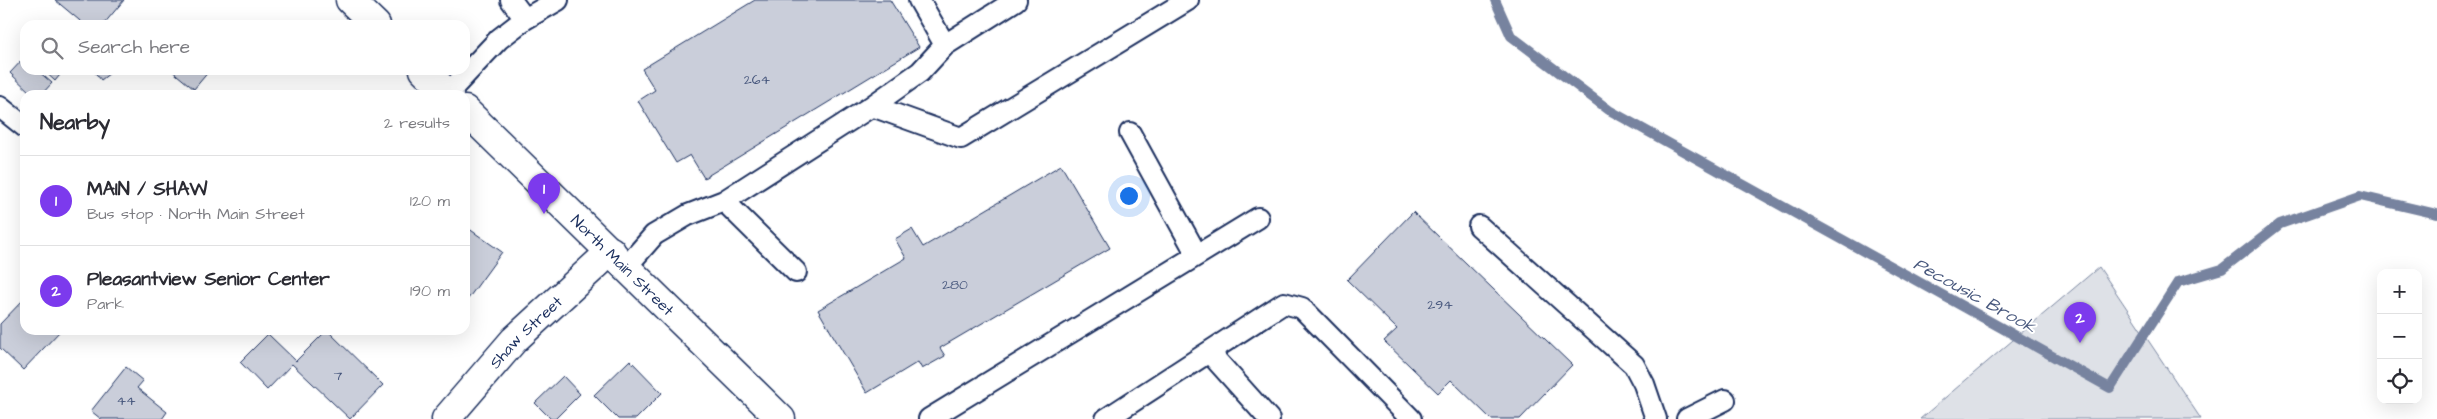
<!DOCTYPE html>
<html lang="en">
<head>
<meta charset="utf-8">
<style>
  body { margin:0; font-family:"Architects Daughter",sans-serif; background:#f2f2f3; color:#2b2b33 }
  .controls { position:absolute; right:15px; bottom:15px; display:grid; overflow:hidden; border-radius:10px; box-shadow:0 5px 20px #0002 }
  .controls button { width:45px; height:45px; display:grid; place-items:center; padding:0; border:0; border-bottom:1px solid #e1e1e2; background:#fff; color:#2b2b33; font:25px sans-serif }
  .you { position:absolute; left:1128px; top:195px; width:18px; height:18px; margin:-12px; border:4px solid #fff; border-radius:50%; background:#1a73e8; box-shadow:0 0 0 8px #1a73e833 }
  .badge { display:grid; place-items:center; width:32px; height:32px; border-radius:50%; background:#7c3aed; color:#fff; font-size:16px; font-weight:700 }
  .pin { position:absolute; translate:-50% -41px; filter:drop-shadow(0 1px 2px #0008) }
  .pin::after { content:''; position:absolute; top:26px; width:18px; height:15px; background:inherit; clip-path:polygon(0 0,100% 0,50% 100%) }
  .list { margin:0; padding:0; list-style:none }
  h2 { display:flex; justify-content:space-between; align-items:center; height:65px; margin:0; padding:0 20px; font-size:21px }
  h2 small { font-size:16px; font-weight:400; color:#7c7c81 }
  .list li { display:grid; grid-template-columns:32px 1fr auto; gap:15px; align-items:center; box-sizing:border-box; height:90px; padding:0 20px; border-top:1px solid #e1e1e2 }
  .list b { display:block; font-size:19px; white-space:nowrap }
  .list p { margin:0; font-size:16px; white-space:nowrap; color:#7c7c81 }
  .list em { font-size:16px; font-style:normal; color:#7c7c81 }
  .icon { flex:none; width:28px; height:28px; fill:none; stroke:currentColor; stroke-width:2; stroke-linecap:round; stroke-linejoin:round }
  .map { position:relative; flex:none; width:2437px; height:419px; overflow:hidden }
  .search { position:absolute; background:#fff; box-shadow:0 5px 20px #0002; left:20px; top:20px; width:450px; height:55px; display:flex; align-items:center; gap:12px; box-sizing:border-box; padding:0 18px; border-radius:15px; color:#7c7c81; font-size:19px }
  .panel { position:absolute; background:#fff; box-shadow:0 5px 20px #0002; left:20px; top:90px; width:450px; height:245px; border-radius:15px }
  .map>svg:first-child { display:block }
</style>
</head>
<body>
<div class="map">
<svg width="2437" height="419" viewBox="0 0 2437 419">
  <rect width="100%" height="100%" fill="#fff"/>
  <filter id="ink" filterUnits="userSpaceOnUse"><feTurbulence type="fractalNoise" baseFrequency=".02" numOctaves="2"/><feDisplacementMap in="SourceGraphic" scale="10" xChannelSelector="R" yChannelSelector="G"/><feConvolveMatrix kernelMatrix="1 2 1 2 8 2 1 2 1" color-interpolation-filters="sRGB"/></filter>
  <g filter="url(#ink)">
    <path fill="#dee1e7" stroke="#7c88a2" d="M 2099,267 L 2201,419 L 1920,419 Z"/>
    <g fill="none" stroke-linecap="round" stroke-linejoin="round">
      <path stroke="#77839f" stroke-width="10" d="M 1495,0 L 1511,36 L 1609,110 L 2110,388 L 2178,282 L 2222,269 L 2280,224 L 2360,196 L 2437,214"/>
    </g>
    <path fill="#caceda" stroke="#1b2f5e" d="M 55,0 L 124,0 L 103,25 L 85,25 Z
      M 755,0 L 890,0 L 919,47 L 704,178 L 690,155 L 676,163 L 638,101 L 655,90 L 642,69 Z
      M 24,58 L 25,70 L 37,70 L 52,83 L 41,95 L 33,95 L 10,73 Z
      M 43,70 L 64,70 L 55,81 Z
      M 93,70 L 114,70 L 101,80 Z
      M 171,70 L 210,70 L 194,89 Z
      M 1061,165 L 1110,248 L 940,348 L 945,356 L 922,369 L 918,362 L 867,393 L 818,310 L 906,258 L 895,239 L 912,229 L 923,247 Z
      M 1413,212 L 1572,365 L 1520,419 L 1491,419 L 1451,380 L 1438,393 L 1384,341 L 1397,329 L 1347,280 Z
      M 465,226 L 502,252 L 465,303 Z
      M 25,298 L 25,330 L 61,330 L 23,370 L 0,348 L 0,324 Z
      M 327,330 L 383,385 L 350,419 L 292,364 L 267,390 L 240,362 L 268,334 L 296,361 Z
      M 630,360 L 662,393 L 636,419 L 618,419 L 594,395 Z
      M 126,367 L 143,381 L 137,388 L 167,412 L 162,419 L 101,419 L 91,411 Z
      M 563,376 L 580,394 L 555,419 L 551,419 L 535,403 Z"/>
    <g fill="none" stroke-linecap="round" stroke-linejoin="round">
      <g stroke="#1b2f5e" stroke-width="24">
        <path id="lane" d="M 511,0 L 525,19
          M 945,45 L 1016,0
          M 448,93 L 499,39 L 525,19 L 558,0
          M 872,106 L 961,138 L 1188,0
          M 0,107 L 25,127
          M 1130,133 L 1197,255
          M 724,201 L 796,272
          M 1479,226 L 1634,365 L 1644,384 L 1656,419
          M 626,267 L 654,235 L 688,215 L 724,201 L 872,106 L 920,72 L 945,45 L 919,0
          M 1209,352 L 1269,419
          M 929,419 L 1258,218
          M 1106,419 L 1284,303 L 1302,308 L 1411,419
          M 1687,419 L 1725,400"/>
      </g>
      <g stroke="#1b2f5e" stroke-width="31">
        <g id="street">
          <path id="s1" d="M 446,419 L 514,340 L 611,251"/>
        </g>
      </g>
      <g stroke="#1b2f5e" stroke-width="31">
        <g id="primary">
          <path d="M 350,0 L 376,25"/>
          <path d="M 424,70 L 449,95"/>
          <path id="s2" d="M 465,110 L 781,419"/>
        </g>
      </g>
      <use href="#lane" stroke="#fff" stroke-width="20"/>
      <use href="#street" stroke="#fff" stroke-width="28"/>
      <use href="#primary" stroke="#fff" stroke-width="28"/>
    </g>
  </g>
  <g text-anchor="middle" stroke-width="4" stroke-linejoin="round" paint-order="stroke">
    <g font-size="14" fill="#47577d">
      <text x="757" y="84">264</text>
      <text x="955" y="289">280</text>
      <text x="1440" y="309">294</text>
      <text x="338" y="380">7</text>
      <text x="126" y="405">44</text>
    </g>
    <g font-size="16" fill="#1b2f5e" stroke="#fff">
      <text dy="6" stroke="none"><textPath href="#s2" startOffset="221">North Main Street</textPath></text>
      <text dy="6" stroke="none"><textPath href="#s1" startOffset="118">Shaw Street</textPath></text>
    </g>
    <g font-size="18" font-style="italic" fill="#49597e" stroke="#fff">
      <text transform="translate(1975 295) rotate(29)" y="6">Pecousic Brook</text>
    </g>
  </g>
</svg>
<div class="controls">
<button>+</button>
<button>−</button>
<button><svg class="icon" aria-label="locate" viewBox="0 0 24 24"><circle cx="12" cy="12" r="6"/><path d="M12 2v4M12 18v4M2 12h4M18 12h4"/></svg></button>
</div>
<div class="you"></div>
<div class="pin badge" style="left:544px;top:214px">1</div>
<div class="pin badge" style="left:2080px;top:343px">2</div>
<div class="search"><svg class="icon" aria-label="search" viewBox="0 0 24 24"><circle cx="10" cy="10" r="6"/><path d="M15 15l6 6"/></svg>Search here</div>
<section class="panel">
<h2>Nearby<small>2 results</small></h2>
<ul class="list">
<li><span class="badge">1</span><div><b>MAIN / SHAW</b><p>Bus stop · North Main Street</p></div><em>120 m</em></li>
<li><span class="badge">2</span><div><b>Pleasantview Senior Center</b><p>Park</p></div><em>190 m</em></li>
</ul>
</section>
</div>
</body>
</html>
